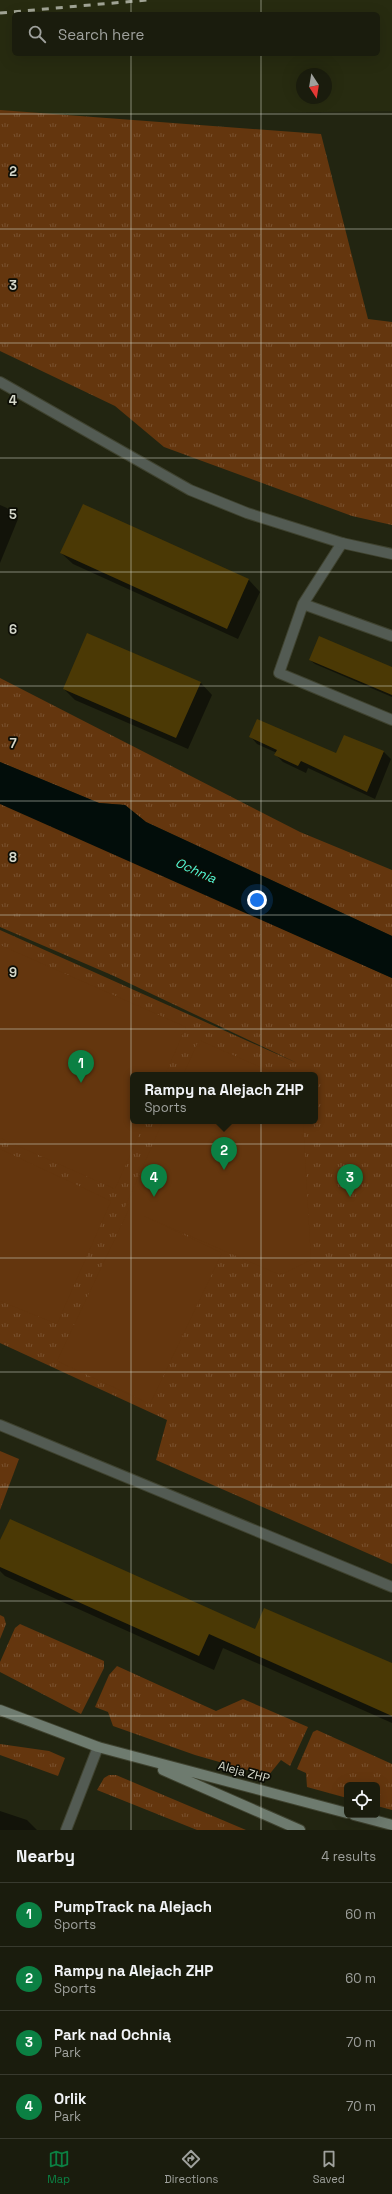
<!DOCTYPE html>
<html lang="en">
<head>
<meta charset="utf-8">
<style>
  body { margin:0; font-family:"Space Grotesk",sans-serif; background:#27291b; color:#f1f3f6 }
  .controls { position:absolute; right:12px; bottom:12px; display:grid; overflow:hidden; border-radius:6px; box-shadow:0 4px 16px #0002 }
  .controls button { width:36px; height:36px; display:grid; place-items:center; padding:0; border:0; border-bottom:1px solid #383a2e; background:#1a1c0d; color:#f1f3f6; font:20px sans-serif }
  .compass { position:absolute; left:296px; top:68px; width:36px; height:36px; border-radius:50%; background:#1a1c0d; box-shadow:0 4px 16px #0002; rotate:168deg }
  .you { position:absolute; left:257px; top:900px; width:14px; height:14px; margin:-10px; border:3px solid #fff; border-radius:50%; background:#1a73e8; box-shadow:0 0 0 6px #1a73e833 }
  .badge { display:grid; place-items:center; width:26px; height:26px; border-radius:50%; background:#0b8043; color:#fff; font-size:13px; font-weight:700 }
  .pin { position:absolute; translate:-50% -33px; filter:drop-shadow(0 1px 2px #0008) }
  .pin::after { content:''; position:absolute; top:21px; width:14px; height:12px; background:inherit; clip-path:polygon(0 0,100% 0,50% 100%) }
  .popup { position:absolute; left:130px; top:1072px; width:188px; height:52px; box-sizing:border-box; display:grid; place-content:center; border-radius:6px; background:#1a1c0d; filter:drop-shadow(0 1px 3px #0005); font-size:13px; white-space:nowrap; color:#9fa19d }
  .popup b { font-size:15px; color:#f1f3f6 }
  .popup::after { content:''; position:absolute; left:50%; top:100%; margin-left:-8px; border:8px solid transparent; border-top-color:#1a1c0d }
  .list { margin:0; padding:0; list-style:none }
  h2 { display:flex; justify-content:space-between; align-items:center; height:52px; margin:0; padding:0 16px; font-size:17px }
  h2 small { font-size:13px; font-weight:400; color:#9fa19d }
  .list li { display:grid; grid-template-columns:26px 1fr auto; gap:12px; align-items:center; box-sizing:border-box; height:64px; padding:0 16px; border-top:1px solid #383a2e }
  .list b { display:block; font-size:15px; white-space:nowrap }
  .list p { margin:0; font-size:13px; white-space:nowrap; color:#9fa19d }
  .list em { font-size:13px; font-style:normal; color:#9fa19d }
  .icon { flex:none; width:22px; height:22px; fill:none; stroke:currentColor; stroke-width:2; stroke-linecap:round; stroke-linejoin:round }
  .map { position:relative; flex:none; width:392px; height:1830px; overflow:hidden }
  .search { position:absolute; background:#1a1c0d; box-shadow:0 4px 16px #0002; left:12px; right:12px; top:12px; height:44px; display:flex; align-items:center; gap:10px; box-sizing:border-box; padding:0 14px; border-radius:6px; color:#9fa19d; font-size:15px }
  .sheet { height:308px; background:#1a1c0d }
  nav { display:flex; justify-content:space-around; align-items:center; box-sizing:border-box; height:56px; border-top:1px solid #383a2e; background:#1a1c0d; font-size:11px; color:#9fa19d }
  nav a { display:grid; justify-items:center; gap:2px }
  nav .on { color:#0b8043 }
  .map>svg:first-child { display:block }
</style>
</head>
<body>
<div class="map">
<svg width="392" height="1830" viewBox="0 0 392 1830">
  <defs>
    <pattern id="grass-tufts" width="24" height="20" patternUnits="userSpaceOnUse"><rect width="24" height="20" fill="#64360e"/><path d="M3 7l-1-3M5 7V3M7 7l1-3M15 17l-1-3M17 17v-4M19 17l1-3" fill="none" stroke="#795230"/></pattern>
  </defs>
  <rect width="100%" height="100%" fill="#222511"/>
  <path fill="#272b10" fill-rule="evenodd" d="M 0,0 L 392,0 L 392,111 L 65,116 L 0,110 ZM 14,14 L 378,14 L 378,54 L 14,54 ZM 302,74 L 326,74 L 326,98 L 302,98 Z"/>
  <path fill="url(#grass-tufts)" fill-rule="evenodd" d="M 0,110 L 321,134 L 368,319 L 392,322 L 392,525 L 352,516 L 164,447 L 115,406 L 0,351 Z
    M 0,678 L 300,832 L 392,870 L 392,936 L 146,822 L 125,805 L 99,803 L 0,762 Z
    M 0,802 L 392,978 L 392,1564 L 156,1460 L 167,1420 L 0,1343 L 0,930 L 297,1063 L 114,976 L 0,927 ZM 133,1075 L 315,1075 L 315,1121 L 133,1121 Z
    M 0,1451 L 19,1459 L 0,1510 Z
    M 0,1615 L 4,1617 L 6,1624 L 0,1639 Z
    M 20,1624 L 104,1661 L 104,1668 L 81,1714 L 0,1672 L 0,1662 L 15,1628 Z
    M 117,1666 L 216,1711 L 243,1699 L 308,1727 L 290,1766 L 281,1760 L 268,1776 L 195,1755 L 113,1726 L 108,1712 L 95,1707 L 109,1675 Z
    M 317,1730 L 392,1764 L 392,1810 L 377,1806 L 377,1785 L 347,1785 L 347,1798 L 307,1787 L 306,1773 L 297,1769 L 313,1732 Z
    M 0,1744 L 49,1751 L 65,1758 L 58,1776 L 0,1755 Z
    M 109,1775 L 116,1775 L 246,1830 L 197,1830 L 97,1790 L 104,1778 Z"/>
  <path fill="#64360e" d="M 0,945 L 186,1027 L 165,1075 L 133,1075 L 133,1121 L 145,1121 L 115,1189 L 0,1138 Z
    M 199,1040 L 278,1075 L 183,1075 Z
    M 163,1121 L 303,1121 L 311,1260 L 280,1275 L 144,1216 L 222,1253 L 150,1404 L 57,1361 L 129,1209 L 125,1207 Z
    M 0,1149 L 111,1201 L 57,1324 L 0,1301 Z"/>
  <path fill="#020d0a" d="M 0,762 L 99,803 L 125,805 L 146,822 L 392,936 L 392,978 L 0,804 Z"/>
  <path fill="#0007" d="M 0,505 L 7,508 L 18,519 L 0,563 Z
    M 83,505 L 249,580 L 260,592 L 238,639 L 73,564 L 61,553 Z
    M 88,634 L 201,683 L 212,695 L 188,749 L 75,700 L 64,689 Z
    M 310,660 L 392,668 L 392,697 L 315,664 Z
    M 250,736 L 337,754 L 345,736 L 384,752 L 391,759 L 375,799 L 308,768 L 306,773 L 283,762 L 276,755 L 277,753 L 257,744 Z
    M 0,1542 L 255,1630 L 392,1664 L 392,1723 L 223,1648 L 214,1670 L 5,1576 L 0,1571 Z
    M 0,1811 L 27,1820 L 37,1830 L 0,1830 Z"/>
  <path fill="#4b3905" d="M 83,504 L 249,579 L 227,629 L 60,553 Z
    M 87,633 L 201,682 L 176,738 L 63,689 Z
    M 319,636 L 392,667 L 392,695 L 309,660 Z
    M 257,719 L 336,753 L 344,735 L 384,751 L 367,792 L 301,761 L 298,766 L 274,755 L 277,750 L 249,737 Z
    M 10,1519 L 255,1629 L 264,1608 L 392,1663 L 392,1716 L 209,1634 L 199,1656 L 0,1567 L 0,1540 Z"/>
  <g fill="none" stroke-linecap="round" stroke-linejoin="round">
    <g stroke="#3f422f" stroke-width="12">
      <path id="lane" d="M 342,543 L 303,604 L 279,673 L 392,720
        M 303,604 L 392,636"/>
    </g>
    <g stroke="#3f422f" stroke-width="12">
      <path id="street" d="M 0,382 L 190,490 L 247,513 L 342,543 L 392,554
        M 0,1425 L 392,1587
        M 66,1830 L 98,1747"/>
    </g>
    <g stroke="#3f422f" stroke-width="12">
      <path id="secondary" d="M 0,1710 L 98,1747 L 347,1813
        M 163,1770 L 300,1830
        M 354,1815 L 392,1825"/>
    </g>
    <use href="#lane" stroke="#535b53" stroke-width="10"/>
    <use href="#street" stroke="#535b53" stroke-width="10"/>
    <use href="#secondary" stroke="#6e7b6f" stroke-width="10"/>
    <path stroke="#a1a495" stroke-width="3" stroke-dasharray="7 7" stroke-linecap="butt" d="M 0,13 L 147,0"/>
  </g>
  <path fill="none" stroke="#d5d8cb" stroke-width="1" stroke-opacity="0.55" d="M 131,0 L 131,14M 261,0 L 261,14M 131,54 L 131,1830M 261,54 L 261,1830M 0,114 L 392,114M 0,229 L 392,229M 0,343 L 392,343M 0,458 L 392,458M 0,572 L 392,572M 0,686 L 392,686M 0,801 L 392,801M 0,915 L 392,915M 0,1029 L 392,1029M 0,1144 L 392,1144M 0,1258 L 392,1258M 0,1372 L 392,1372M 0,1487 L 392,1487M 0,1601 L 392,1601M 0,1716 L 392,1716"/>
  <g text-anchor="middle" stroke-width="3.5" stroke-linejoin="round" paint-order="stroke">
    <g font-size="12" fill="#d5d8cb" stroke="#0c0d05">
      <text transform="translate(244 1772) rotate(15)" y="4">Aleja ZHP</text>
    </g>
    <g font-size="13" font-style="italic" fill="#53fad7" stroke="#0c0d05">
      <text transform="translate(196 870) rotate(24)" y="5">Ochnia</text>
    </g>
  </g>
  <g font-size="13" text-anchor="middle" font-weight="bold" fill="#d5d8cb" stroke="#0c0d05" stroke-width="3.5" stroke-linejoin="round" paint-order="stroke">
    <text x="13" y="176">2</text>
    <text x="13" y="290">3</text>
    <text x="13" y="405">4</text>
    <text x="13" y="519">5</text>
    <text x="13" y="634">6</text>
    <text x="13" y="748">7</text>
    <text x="13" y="862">8</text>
    <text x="13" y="977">9</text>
  </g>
</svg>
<div class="controls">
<button><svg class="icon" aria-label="locate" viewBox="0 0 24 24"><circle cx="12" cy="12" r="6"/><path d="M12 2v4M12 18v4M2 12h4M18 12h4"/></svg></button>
</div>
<svg class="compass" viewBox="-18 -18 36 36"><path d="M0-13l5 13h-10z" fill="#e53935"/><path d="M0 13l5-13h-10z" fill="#9fa19d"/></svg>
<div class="you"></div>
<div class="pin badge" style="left:81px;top:1083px">1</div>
<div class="pin badge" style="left:224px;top:1170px">2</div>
<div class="popup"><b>Rampy na Alejach ZHP</b>Sports</div>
<div class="pin badge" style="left:350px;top:1197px">3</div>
<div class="pin badge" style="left:154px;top:1197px">4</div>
<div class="search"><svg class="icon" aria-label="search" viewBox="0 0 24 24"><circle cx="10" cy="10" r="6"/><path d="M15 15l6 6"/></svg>Search here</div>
</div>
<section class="sheet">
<h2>Nearby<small>4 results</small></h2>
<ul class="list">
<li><span class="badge">1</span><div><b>PumpTrack na Alejach</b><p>Sports</p></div><em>60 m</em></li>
<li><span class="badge">2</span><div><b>Rampy na Alejach ZHP</b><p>Sports</p></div><em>60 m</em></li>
<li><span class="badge">3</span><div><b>Park nad Ochnią</b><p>Park</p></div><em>70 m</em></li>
<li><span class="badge">4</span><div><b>Orlik</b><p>Park</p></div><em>70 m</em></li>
</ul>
</section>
<nav>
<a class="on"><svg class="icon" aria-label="map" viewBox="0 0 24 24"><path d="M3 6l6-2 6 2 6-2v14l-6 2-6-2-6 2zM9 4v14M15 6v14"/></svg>Map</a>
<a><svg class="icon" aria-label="directions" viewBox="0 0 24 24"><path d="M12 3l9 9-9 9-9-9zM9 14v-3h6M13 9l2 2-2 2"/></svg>Directions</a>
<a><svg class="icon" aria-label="saved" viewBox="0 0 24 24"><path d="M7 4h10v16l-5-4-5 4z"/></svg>Saved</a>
</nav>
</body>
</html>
